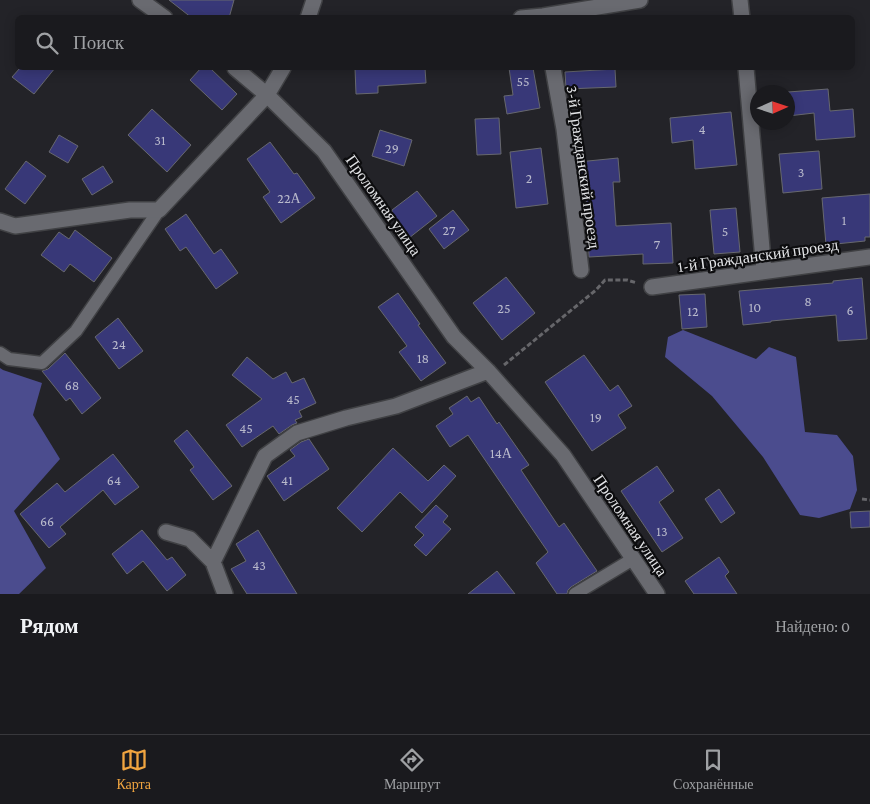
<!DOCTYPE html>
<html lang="ru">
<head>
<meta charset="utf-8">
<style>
  body { margin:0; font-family:"Crimson Pro",serif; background:#27272b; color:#f1f3f6 }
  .compass { position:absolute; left:750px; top:85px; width:45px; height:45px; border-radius:50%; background:#1a1a1e; box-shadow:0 2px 12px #0003; rotate:87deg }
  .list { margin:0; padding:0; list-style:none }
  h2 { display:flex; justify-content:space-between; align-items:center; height:65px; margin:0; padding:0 20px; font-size:21px }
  h2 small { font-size:16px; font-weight:400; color:#9fa1a4 }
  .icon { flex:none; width:28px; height:28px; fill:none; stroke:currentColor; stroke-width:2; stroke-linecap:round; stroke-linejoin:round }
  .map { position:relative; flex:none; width:870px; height:594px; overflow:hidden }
  .search { position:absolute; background:#1a1a1e; box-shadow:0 2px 12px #0003; left:15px; right:15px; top:15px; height:55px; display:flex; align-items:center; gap:12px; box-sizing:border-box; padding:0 18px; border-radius:8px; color:#9fa1a4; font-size:19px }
  .sheet { height:140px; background:#1a1a1e }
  nav { display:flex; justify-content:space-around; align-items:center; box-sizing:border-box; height:70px; border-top:1px solid #38383c; background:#1a1a1e; font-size:14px; color:#9fa1a4 }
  nav a { display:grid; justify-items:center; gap:2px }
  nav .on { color:#f1a540 }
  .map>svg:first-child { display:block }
</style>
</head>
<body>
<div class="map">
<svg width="870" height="594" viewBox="0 0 870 594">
  <rect width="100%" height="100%" fill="#232328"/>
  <path fill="#4b4c8e" d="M 683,330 L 756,359 L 769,347 L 796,357 L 805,432 L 837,435 L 853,456 L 857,490 L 850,509 L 819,518 L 800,515 L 763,457 L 712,396 L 665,357 L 668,337 Z
    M 0,368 L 3,370 L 42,383 L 33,415 L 60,459 L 14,511 L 46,568 L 19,594 L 0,594 Z"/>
  <path fill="#383878" stroke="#67686e" d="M 169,0 L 234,0 L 229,18 L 192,18 Z
    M 20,68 L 55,68 L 34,94 L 12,77 Z
    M 201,68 L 210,68 L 237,94 L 222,110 L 190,80 Z
    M 355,68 L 425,68 L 426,83 L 378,86 L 378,93 L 356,94 Z
    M 509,68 L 533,68 L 540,108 L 507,114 L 504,96 L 513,95 Z
    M 615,69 L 616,87 L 566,89 L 565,72 Z
    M 828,89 L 830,111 L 853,109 L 855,137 L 816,140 L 814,113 L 788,116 L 788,92 Z
    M 152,109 L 191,145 L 167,172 L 128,135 Z
    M 731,112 L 737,165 L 695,169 L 693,140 L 672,143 L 670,118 Z
    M 499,118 L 501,154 L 477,155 L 475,119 Z
    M 380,130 L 412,140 L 404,166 L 372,156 Z
    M 59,135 L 78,146 L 68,163 L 49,152 Z
    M 270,142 L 294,174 L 297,173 L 315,198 L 281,223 L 263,197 L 270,192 L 247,159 Z
    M 541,148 L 548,204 L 516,208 L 510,152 Z
    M 819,151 L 822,189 L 783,193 L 779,154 Z
    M 618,158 L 620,182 L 613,182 L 616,226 L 671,223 L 673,263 L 643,264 L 643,254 L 589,257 L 586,185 L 580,186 L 578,162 Z
    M 26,161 L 46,176 L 25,204 L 5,189 Z
    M 103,166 L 113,182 L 92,195 L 82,179 Z
    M 417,191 L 437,216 L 409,238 L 392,217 L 392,210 Z
    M 870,194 L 870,237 L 865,237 L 865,241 L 826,245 L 822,198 Z
    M 736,208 L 740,252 L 714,254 L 710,210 Z
    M 453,210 L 469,230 L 444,249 L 429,229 Z
    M 186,214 L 214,254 L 221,249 L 238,273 L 216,289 L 186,247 L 180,251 L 165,229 Z
    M 75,230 L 112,258 L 94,282 L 70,264 L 64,272 L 41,255 L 59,232 L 69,239 Z
    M 506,277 L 535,313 L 502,340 L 473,303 Z
    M 862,278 L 867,339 L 838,341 L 836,315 L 771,321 L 771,322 L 743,325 L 739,291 L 833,283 L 833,281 Z
    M 398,293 L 420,324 L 418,325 L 446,363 L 421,381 L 399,352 L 407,346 L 378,307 Z
    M 705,294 L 707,327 L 682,329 L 679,295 Z
    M 118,318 L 143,351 L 119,369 L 95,337 Z
    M 65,353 L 101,398 L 82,414 L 70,398 L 66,401 L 42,371 L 48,369 Z
    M 584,355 L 610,391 L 618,385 L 632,406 L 618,415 L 626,428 L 592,451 L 545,382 Z
    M 247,357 L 273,379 L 286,372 L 292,383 L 304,378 L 316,403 L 299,411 L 302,417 L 295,420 L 297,423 L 292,425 L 279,434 L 273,426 L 242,447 L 226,425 L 262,399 L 232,375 Z
    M 467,396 L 471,402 L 479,397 L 497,424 L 499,422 L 529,465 L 521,470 L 559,527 L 564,523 L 597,571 L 571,587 L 568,590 L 567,594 L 557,594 L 536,563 L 548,552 L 468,435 L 450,447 L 436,426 L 453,414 L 449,408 Z
    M 187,430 L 232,486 L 213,500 L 190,470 L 194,467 L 174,441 Z
    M 309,439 L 329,469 L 284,501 L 267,476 L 295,456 L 290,450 L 301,442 Z
    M 393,448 L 428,481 L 444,465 L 456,476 L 422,513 L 400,492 L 362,532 L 337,508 Z
    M 113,454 L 139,487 L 115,505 L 103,490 L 60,527 L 66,534 L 49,548 L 20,514 L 57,483 L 65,492 Z
    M 657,466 L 674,491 L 659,502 L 683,538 L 662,552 L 621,491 Z
    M 719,489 L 735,513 L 721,523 L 705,499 Z
    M 436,505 L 448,516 L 443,522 L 451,529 L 426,556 L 414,545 L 424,535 L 415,527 Z
    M 870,511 L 870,527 L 851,528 L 850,512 Z
    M 142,530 L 167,560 L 172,557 L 186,575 L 167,591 L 143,561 L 127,574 L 112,554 Z
    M 258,530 L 297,594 L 247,594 L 231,569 L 246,561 L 236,544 Z
    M 719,557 L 729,572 L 725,576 L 737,594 L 694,594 L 685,581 Z
    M 497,571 L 515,594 L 468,594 Z"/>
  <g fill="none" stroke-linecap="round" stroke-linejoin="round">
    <g stroke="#404144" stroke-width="15">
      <path id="lane" d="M 0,353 L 9,359 L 42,363 L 76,331 L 159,210
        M 575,594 L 633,559"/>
    </g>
    <g stroke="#404144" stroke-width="18">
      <path id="street" d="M 140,0 L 165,18
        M 740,0 L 742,18
        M 308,18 L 314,0
        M 521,18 L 543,16 L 640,0
        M 235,68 L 267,95 L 324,151 L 454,337 L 488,371 L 563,455 L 657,594
        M 553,68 L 564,129 L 581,270
        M 746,68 L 764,271
        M 0,221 L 15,226 L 130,210 L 159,210 L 267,95 L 283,68
        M 652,287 L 870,257
        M 166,532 L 190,539 L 213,562 L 225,594
        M 213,562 L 265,456 L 297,433 L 346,418 L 396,406 L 488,371"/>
    </g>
    <path stroke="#66666a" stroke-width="3" stroke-dasharray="5 2.5" stroke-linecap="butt" d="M 504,365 L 596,290 L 605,280 L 627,280 L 637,283
      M 862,499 L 870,500"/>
    <use href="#lane" stroke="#696a70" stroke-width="12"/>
    <use href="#street" stroke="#696a70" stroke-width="15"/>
  </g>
  <g text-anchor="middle" stroke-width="4.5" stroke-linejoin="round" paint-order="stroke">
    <g font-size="14" fill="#b8b9cb">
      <text x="523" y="86">55</text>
      <text x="702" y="134">4</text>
      <text x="160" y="145">31</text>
      <text x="392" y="153">29</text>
      <text x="801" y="177">3</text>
      <text x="529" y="183">2</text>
      <text x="289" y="203">22А</text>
      <text x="844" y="225">1</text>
      <text x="449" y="235">27</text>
      <text x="725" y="236">5</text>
      <text x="657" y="249">7</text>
      <text x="808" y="306">8</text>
      <text x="755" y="312">10</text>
      <text x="504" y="313">25</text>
      <text x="850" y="315">6</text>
      <text x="693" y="316">12</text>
      <text x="119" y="349">24</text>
      <text x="423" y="363">18</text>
      <text x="72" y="390">68</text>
      <text x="293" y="404">45</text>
      <text x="596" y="422">19</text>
      <text x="246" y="433">45</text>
      <text x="501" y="458">14А</text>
      <text x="114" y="485">64</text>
      <text x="287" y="485">41</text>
      <text x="47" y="526">66</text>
      <text x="662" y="536">13</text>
      <text x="259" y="570">43</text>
    </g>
    <g font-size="16" fill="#e3e4e7" stroke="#0d0d0f">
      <text transform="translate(584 167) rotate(82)" y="6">3-й Гражданский проезд</text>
      <text transform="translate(384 205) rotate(55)" y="6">Проломная улица</text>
      <text transform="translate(758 255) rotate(-8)" y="6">1-й Гражданский проезд</text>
      <text transform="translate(631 525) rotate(56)" y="6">Проломная улица</text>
    </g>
  </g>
</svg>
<svg class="compass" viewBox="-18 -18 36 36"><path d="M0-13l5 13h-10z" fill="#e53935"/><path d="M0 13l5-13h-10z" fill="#9fa1a4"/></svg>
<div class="search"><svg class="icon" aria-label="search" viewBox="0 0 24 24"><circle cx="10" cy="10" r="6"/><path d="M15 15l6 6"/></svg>Поиск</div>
</div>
<section class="sheet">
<h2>Рядом<small>Найдено: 0</small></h2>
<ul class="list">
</ul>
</section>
<nav>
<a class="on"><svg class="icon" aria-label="map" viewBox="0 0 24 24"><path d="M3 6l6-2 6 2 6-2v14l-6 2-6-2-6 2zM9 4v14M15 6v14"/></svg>Карта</a>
<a><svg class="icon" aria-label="directions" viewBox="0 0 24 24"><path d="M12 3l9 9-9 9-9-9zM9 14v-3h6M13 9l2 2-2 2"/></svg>Маршрут</a>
<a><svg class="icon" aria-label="saved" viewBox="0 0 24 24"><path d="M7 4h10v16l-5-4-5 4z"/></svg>Сохранённые</a>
</nav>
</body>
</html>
